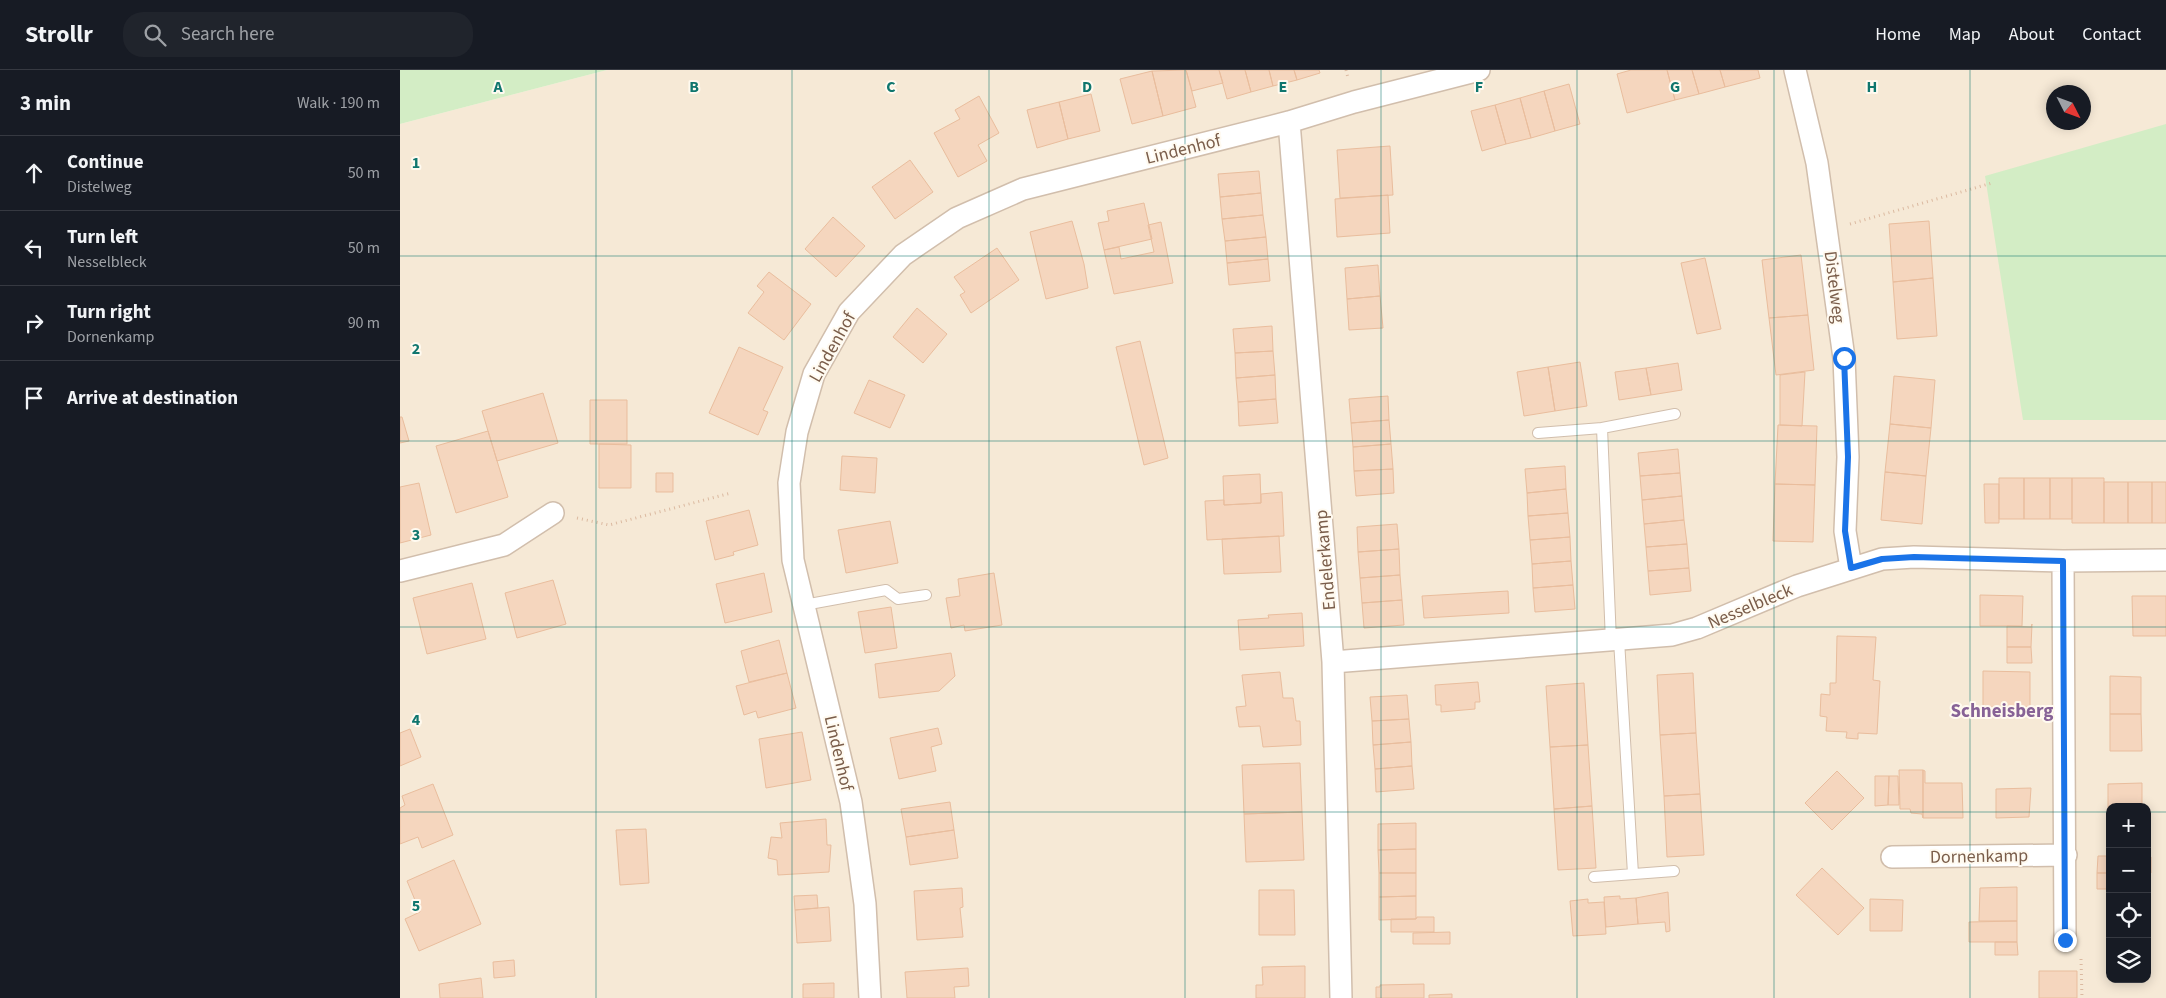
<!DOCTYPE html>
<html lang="en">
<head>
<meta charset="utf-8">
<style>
  body { margin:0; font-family:"Source Sans 3",sans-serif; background:#20242c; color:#f1f3f6 }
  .controls { position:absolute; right:15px; bottom:15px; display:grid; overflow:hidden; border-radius:10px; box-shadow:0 2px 12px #0003 }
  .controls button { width:45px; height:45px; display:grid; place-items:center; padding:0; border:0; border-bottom:1px solid #363941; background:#171b24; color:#f1f3f6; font:25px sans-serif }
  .compass { position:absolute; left:1646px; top:15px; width:45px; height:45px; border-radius:50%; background:#171b24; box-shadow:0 2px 12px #0003; rotate:132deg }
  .stop { position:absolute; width:15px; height:15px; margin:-11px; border:4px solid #1a73e8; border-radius:50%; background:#fff }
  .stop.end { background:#1a73e8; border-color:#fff; box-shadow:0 1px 5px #0008 }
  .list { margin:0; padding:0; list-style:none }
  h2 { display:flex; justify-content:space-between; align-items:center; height:65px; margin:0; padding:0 20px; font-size:21px }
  h2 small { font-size:16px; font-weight:400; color:#9ea1a6 }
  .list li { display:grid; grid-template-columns:32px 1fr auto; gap:15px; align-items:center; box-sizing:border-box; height:75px; padding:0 20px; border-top:1px solid #363941 }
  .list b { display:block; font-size:19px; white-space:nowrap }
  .list p { margin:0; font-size:16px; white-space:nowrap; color:#9ea1a6 }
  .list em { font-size:16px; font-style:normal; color:#9ea1a6 }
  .icon { flex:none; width:28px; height:28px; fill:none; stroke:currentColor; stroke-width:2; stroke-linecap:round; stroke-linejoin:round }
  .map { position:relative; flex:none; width:1766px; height:928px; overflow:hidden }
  header { display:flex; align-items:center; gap:30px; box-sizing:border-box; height:70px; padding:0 25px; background:#171b24; border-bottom:1px solid #363941 }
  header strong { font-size:24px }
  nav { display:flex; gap:28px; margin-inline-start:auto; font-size:18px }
  .search { width:350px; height:45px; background:#20242c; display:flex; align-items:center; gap:12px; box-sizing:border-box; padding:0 18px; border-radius:20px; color:#9ea1a6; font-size:19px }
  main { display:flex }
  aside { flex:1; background:#171b24 }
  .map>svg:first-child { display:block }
</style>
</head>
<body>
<header>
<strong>Strollr</strong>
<div class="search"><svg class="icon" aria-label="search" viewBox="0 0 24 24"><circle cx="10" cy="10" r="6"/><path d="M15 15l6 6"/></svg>Search here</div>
<nav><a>Home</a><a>Map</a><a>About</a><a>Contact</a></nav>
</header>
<main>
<aside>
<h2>3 min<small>Walk · 190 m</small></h2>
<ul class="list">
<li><svg class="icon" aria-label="ahead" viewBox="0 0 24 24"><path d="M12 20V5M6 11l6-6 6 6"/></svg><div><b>Continue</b><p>Distelweg</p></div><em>50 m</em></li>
<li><svg class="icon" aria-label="left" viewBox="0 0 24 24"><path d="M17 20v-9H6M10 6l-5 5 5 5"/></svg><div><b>Turn left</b><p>Nesselbleck</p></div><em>50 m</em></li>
<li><svg class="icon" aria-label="right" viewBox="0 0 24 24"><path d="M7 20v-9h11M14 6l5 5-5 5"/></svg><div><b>Turn right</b><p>Dornenkamp</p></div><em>90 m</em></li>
<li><svg class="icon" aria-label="arrive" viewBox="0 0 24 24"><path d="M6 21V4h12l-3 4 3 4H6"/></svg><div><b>Arrive at destination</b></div></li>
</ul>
</aside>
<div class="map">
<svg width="1766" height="928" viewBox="0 0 1766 928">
  <rect width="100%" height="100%" fill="#fef6e8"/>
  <path fill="#f6e9d6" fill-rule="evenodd" d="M 207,0 L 1766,0 L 1766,928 L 0,928 L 0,54 ZM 1654,22 L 1684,22 L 1684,52 L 1654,52 ZM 1710,737 L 1747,737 L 1747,909 L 1710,909 Z"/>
  <path fill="#d3edc5" d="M 0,0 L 207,0 L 0,54 Z
    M 1766,54 L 1766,350 L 1623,350 L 1585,106 Z"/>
  <path fill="#f5d6be" stroke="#e9bd9d" d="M 786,0 L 819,0 L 823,13 L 792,21 Z
    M 786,0 L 796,37 L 763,46 L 752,1 Z
    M 819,0 L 845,0 L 851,22 L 827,29 Z
    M 845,0 L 869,0 L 873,16 L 851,22 Z
    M 869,0 L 894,0 L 897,10 L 873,16 Z
    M 894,0 L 919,0 L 920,3 L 897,10 Z
    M 1231,0 L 1267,0 L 1275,30 L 1227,43 L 1217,4 Z
    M 1267,0 L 1292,0 L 1299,24 L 1275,30 Z
    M 1292,0 L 1320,0 L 1325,17 L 1299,24 Z
    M 1320,0 L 1358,0 L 1360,8 L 1325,17 Z
    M 752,1 L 763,46 L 732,54 L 720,9 Z
    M 1169,14 L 1180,54 L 1155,61 L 1144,21 Z
    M 1144,21 L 1155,61 L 1131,68 L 1120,28 Z
    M 691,24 L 700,61 L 668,69 L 659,32 Z
    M 579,26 L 599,63 L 578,75 L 587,91 L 558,107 L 534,63 L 560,49 L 555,40 Z
    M 1120,28 L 1131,68 L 1106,74 L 1095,35 Z
    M 659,32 L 668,69 L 637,78 L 627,40 Z
    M 1095,35 L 1106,74 L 1082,81 L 1071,41 Z
    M 990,76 L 993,125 L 940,128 L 937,80 Z
    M 510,90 L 533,122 L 495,149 L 472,117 Z
    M 859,101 L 861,123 L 820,127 L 818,104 Z
    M 861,123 L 863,145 L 822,149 L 820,127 Z
    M 988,125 L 990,163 L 937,167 L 935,129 Z
    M 744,133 L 752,169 L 704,180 L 698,153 L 709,151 L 707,141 Z
    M 863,145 L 866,167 L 825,171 L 822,149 Z
    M 433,147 L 465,176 L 436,207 L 405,179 Z
    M 672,151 L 684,194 L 688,218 L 646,229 L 630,162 Z
    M 1529,151 L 1533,208 L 1493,212 L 1489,154 Z
    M 761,152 L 773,213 L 714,224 L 704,180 L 719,177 L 721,189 L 754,182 L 748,155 Z
    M 866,167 L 868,189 L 827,193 L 825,171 Z
    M 597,178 L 619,210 L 571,243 L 560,225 L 565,222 L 554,207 Z
    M 1401,185 L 1408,245 L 1369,248 L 1362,190 Z
    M 1305,188 L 1321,259 L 1297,264 L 1281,193 Z
    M 868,189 L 870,211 L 829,215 L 827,193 Z
    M 978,195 L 980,226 L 947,229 L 945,198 Z
    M 369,202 L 411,234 L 384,270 L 348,243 L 364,222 L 357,216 Z
    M 1533,208 L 1537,266 L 1497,269 L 1493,212 Z
    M 980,226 L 983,258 L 949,260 L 947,229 Z
    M 517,238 L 547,264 L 523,293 L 493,267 Z
    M 1408,245 L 1414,300 L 1376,305 L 1369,248 Z
    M 872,256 L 873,281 L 835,283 L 833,259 Z
    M 740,271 L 768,388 L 744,395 L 716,277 Z
    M 339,277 L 383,297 L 363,340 L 368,342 L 358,365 L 309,343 Z
    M 873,281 L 875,305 L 836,308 L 835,283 Z
    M 1180,292 L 1187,336 L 1155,341 L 1148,297 Z
    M 1278,293 L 1282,320 L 1251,325 L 1246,298 Z
    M 1148,297 L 1155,341 L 1124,346 L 1117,302 Z
    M 1246,298 L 1251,325 L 1219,330 L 1215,302 Z
    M 1405,302 L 1402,356 L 1380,355 L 1380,305 Z
    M 875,305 L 876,329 L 838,332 L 836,308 Z
    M 1494,306 L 1535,310 L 1531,358 L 1490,354 Z
    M 469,310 L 505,325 L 490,358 L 454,343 Z
    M 143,323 L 158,373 L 97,391 L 82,341 Z
    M 988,326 L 989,350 L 951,353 L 949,329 Z
    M 876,329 L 878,353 L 839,356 L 838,332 Z
    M 190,330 L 227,330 L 227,374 L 190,374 Z
    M 0,347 L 2,347 L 9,371 L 0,373 Z
    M 989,350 L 991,374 L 953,377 L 951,353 Z
    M 1490,354 L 1531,358 L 1526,406 L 1485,402 Z
    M 1378,355 L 1417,356 L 1415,415 L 1375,414 Z
    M 88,361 L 108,427 L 56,443 L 36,376 Z
    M 199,374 L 231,375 L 231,418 L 199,418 Z
    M 991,374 L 993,399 L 954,401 L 953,377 Z
    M 1278,379 L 1280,403 L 1240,406 L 1238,383 Z
    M 442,386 L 477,388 L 475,423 L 440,420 Z
    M 1165,396 L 1166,419 L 1127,423 L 1125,399 Z
    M 993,399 L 994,423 L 956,426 L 954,401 Z
    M 1485,402 L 1526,406 L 1522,454 L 1481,450 Z
    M 256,403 L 273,403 L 273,422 L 256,422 Z
    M 1280,403 L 1282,426 L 1242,430 L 1240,406 Z
    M 860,404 L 861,433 L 824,435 L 823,406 Z
    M 1599,408 L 1624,408 L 1624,449 L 1599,449 Z
    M 1624,408 L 1650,408 L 1650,449 L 1624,449 Z
    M 1650,408 L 1672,408 L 1672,449 L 1650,449 Z
    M 1672,408 L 1704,408 L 1704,453 L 1672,453 Z
    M 1704,412 L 1728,412 L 1728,453 L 1704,453 Z
    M 1728,412 L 1752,412 L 1752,453 L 1728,453 Z
    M 1752,412 L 1766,412 L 1766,453 L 1752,453 Z
    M 19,413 L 31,465 L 0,473 L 0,417 Z
    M 1375,414 L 1415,415 L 1413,472 L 1373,471 Z
    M 1584,414 L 1599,414 L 1599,453 L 1585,453 Z
    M 1166,419 L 1168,443 L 1128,446 L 1127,423 Z
    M 882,422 L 884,466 L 807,470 L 805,431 L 824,430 L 824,435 L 861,433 L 861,424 Z
    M 1282,426 L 1284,450 L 1244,454 L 1242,430 Z
    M 349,440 L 358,475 L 333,482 L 334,485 L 315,490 L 306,451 Z
    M 1168,443 L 1170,467 L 1130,470 L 1128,446 Z
    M 1284,450 L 1287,474 L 1246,477 L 1244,454 Z
    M 490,451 L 498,493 L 446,503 L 438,460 Z
    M 997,454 L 999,479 L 958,482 L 957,457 Z
    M 879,466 L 881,502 L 824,504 L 822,469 Z
    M 1170,467 L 1171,491 L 1132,494 L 1130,470 Z
    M 1287,474 L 1289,498 L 1248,501 L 1246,477 Z
    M 999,479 L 1000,505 L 960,508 L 958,482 Z
    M 1171,491 L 1173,515 L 1133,518 L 1132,494 Z
    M 1289,498 L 1291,521 L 1250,525 L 1248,501 Z
    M 364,503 L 372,542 L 325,553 L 316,514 Z
    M 594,503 L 602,555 L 565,561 L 564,555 L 551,558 L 546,528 L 560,526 L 558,509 Z
    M 1000,505 L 1002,530 L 962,533 L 960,508 Z
    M 153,510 L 166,554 L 117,568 L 105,523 Z
    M 72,513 L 86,569 L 27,584 L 13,528 Z
    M 1173,515 L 1175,539 L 1135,542 L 1133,518 Z
    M 1108,521 L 1109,543 L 1024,548 L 1022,526 Z
    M 1580,525 L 1623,526 L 1622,556 L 1580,556 Z
    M 1732,526 L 1766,526 L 1766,566 L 1733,566 Z
    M 1002,530 L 1004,555 L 964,558 L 962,533 Z
    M 491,537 L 497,578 L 465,583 L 458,542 Z
    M 902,543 L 904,576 L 840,580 L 838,550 L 869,548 L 868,545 Z
    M 1632,554 L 1631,577 L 1607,577 L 1607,556 L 1631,557 Z
    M 1437,566 L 1476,567 L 1473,610 L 1480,611 L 1477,664 L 1458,663 L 1458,669 L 1446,668 L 1447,662 L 1426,661 L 1427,647 L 1420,646 L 1421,624 L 1430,625 L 1430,613 L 1436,613 Z
    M 379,570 L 387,603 L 349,612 L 341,581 Z
    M 1607,577 L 1631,577 L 1632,593 L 1607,593 Z
    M 551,583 L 555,606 L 539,621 L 479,628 L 475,594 Z
    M 1583,601 L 1630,602 L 1630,637 L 1583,637 Z
    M 880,602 L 883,628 L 893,628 L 896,651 L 900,651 L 901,675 L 863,677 L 860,656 L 839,657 L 836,637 L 846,636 L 842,605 Z
    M 387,603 L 396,638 L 358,648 L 356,641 L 344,645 L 336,616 Z
    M 1293,603 L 1296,663 L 1260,665 L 1257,605 Z
    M 1710,606 L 1741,607 L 1741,644 L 1710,644 Z
    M 1078,612 L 1080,632 L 1075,632 L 1075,639 L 1041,642 L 1041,635 L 1036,635 L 1035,615 Z
    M 1184,613 L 1188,675 L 1150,677 L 1146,616 Z
    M 1007,625 L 1009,649 L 972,651 L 970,627 Z
    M 1710,644 L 1741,644 L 1742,681 L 1710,681 Z
    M 1009,649 L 1011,672 L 973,675 L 972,651 Z
    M 538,658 L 542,674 L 531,677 L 536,701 L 499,709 L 490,668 Z
    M 10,659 L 21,687 L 0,696 L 0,663 Z
    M 402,662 L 411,710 L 366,718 L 359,669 Z
    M 1296,663 L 1300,724 L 1264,726 L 1260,665 Z
    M 1011,672 L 1012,696 L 975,699 L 973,675 Z
    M 1188,675 L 1192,736 L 1154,739 L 1150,677 Z
    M 900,693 L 902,742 L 844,744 L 842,695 Z
    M 1012,696 L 1014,719 L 976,722 L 975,699 Z
    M 1499,700 L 1523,700 L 1523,748 L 1522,744 L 1511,743 L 1510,739 L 1500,739 Z
    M 1523,700 L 1525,701 L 1525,713 L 1562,713 L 1563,748 L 1523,748 Z
    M 1437,701 L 1464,728 L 1432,760 L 1405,733 Z
    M 1475,706 L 1489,706 L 1488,735 L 1475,736 Z
    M 1489,706 L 1498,706 L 1499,735 L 1488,735 Z
    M 1742,713 L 1742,737 L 1710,737 L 1710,750 L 1708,750 L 1708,714 Z
    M 33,714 L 53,765 L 22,778 L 18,767 L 0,774 L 0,738 L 5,735 L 2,726 Z
    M 1631,718 L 1629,747 L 1596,748 L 1596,719 Z
    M 1300,724 L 1304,785 L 1267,787 L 1264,726 Z
    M 550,732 L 554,760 L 506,767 L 501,739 Z
    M 1192,736 L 1196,798 L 1158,800 L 1154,739 Z
    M 902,742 L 904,790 L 846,792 L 844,744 Z
    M 426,749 L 427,775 L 431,775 L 429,802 L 378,805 L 377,790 L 368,788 L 371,767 L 382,768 L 380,753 Z
    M 1708,750 L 1710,750 L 1710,786 L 1708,786 Z
    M 1016,753 L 1016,779 L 978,780 L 978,754 Z
    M 246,759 L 249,813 L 220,815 L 216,760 Z
    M 554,760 L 558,788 L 510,795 L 506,767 Z
    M 1016,779 L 1016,803 L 979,803 L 978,780 Z
    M 1698,786 L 1710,786 L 1710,803 L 1697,803 Z
    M 1747,787 L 1751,787 L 1751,803 L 1747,803 Z
    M 54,790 L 81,854 L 19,881 L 5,849 L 20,842 L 7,811 Z
    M 1422,798 L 1464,838 L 1438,865 L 1396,825 Z
    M 979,803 L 1016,803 L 1016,826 L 979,827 Z
    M 1697,803 L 1710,803 L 1710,819 L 1697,819 Z
    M 1617,817 L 1617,851 L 1579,851 L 1580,818 Z
    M 562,818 L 563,837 L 560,838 L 563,867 L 517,870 L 514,821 Z
    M 859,820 L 894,820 L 895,865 L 859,865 Z
    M 1268,822 L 1270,861 L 1266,862 L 1265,852 L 1238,854 L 1236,828 Z
    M 417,825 L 418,838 L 395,840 L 394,826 Z
    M 1708,825 L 1710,825 L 1710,864 L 1708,864 Z
    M 1016,826 L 1016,849 L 979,850 L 979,827 Z
    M 1220,826 L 1220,829 L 1236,828 L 1238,854 L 1206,857 L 1204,827 Z
    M 1188,829 L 1188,833 L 1204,832 L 1206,864 L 1173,866 L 1170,831 Z
    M 1470,829 L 1503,830 L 1502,861 L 1470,861 Z
    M 429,837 L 431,871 L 397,873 L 395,840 Z
    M 1017,847 L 1034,847 L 1034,862 L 991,862 L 991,849 L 1016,849 Z
    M 1617,851 L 1617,872 L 1569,872 L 1569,852 Z
    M 1050,862 L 1050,874 L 1013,874 L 1013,863 Z
    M 1595,872 L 1617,872 L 1618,885 L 1595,885 Z
    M 114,890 L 115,906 L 94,908 L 93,892 Z
    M 905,896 L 905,928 L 856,928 L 856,915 L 863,915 L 862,897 Z
    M 568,898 L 569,916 L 554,917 L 555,928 L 507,928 L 505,902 Z
    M 1639,901 L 1677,901 L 1677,928 L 1639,928 Z
    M 81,908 L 83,928 L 40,928 L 39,914 Z
    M 434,913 L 434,928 L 403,928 L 403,914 Z
    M 1024,914 L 1024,928 L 976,928 L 976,917 L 980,917 L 980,915 Z
    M 1052,924 L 1052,928 L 1029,928 L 1029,925 Z"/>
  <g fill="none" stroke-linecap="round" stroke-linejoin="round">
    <g stroke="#d1beac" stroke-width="12">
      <path id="lane" d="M 1138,363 L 1202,358
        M 404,535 L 486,520 L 498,529 L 526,525
        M 1219,570 L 1233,804
        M 1211,571 L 1202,358 L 1275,344
        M 1194,807 L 1274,801"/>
    </g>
    <g stroke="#d1beac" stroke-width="24">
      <path id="street" d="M 1395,0 L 1417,93 L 1444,288 L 1448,387 L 1445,461 L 1451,498
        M 889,52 L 933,592 L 941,928
        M 1663,491 L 1665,870
        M 0,501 L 104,475 L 153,443
        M 933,592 L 1272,565 L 1297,558 L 1397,516 L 1482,489 L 1514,487 L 1663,491 L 1766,490
        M 1492,787 L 1666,785
        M 470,928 L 465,834 L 451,732 L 393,490 L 389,413 L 397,362 L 414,304 L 449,242 L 503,185 L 557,148 L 623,119 L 889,52 L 954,32 L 1079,0"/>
    </g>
    <path stroke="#dbb9a0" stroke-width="3" stroke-dasharray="1 4" stroke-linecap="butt" d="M 946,0 L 948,8
      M 1450,154 L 1592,113
      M 177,448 L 209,455 L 331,423
      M 1681,889 L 1682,928"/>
    <use href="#lane" stroke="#fff" stroke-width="10"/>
    <use href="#street" stroke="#fff" stroke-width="21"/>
  </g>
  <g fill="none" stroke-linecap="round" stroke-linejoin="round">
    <path stroke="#1a73e8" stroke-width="6" d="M 1444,288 L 1448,387 L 1445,461 L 1451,498 L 1482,489 L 1514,487 L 1663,491 L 1665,870"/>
  </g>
  <path fill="none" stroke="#0f766e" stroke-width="1" stroke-opacity="0.55" d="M 196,0 L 196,928M 392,0 L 392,928M 589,0 L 589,928M 785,0 L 785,928M 981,0 L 981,928M 1177,0 L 1177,928M 1374,0 L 1374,928M 1570,0 L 1570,928M 0,186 L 1766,186M 0,371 L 1766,371M 0,557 L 1766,557M 0,742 L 1710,742M 1747,742 L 1766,742"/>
  <g text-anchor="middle" stroke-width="4" stroke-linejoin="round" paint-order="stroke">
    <g font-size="18" fill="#7a5d4a" stroke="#fffaf0">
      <text transform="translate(783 79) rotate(-14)" y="6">Lindenhof</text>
      <text transform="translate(1435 217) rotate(83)" y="6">Distelweg</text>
      <text transform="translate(432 277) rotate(-61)" y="6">Lindenhof</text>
      <text transform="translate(925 490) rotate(-95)" y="6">Endelerkamp</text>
      <text transform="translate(1350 536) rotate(-23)" y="6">Nesselbleck</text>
      <text transform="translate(439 683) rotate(77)" y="6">Lindenhof</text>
      <text transform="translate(1579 786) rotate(-1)" y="6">Dornenkamp</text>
    </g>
    <g font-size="19" font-weight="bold" fill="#876296" stroke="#fffaf0">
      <text x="1602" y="647">Schneisberg</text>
    </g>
  </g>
  <g font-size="16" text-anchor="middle" font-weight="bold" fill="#0f766e" stroke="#fffaf0" stroke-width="4" stroke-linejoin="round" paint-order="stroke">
    <text x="98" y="22">A</text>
    <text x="294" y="22">B</text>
    <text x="491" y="22">C</text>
    <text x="687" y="22">D</text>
    <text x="883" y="22">E</text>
    <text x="1079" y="22">F</text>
    <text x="1275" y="22">G</text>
    <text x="1472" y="22">H</text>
    <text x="16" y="98">1</text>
    <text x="16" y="284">2</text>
    <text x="16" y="470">3</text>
    <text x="16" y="655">4</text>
    <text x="16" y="841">5</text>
  </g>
</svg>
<div class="controls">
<button>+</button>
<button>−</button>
<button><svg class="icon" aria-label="locate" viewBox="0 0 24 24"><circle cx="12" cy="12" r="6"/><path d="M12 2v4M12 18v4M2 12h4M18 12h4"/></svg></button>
<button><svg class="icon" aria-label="layers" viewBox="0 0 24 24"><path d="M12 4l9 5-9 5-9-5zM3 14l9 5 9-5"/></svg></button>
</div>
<svg class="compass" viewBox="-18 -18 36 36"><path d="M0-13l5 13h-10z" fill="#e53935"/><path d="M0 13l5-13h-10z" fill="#9ea1a6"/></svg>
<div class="stop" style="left:1444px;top:288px"></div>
<div class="stop end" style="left:1665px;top:870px"></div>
</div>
</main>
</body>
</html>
